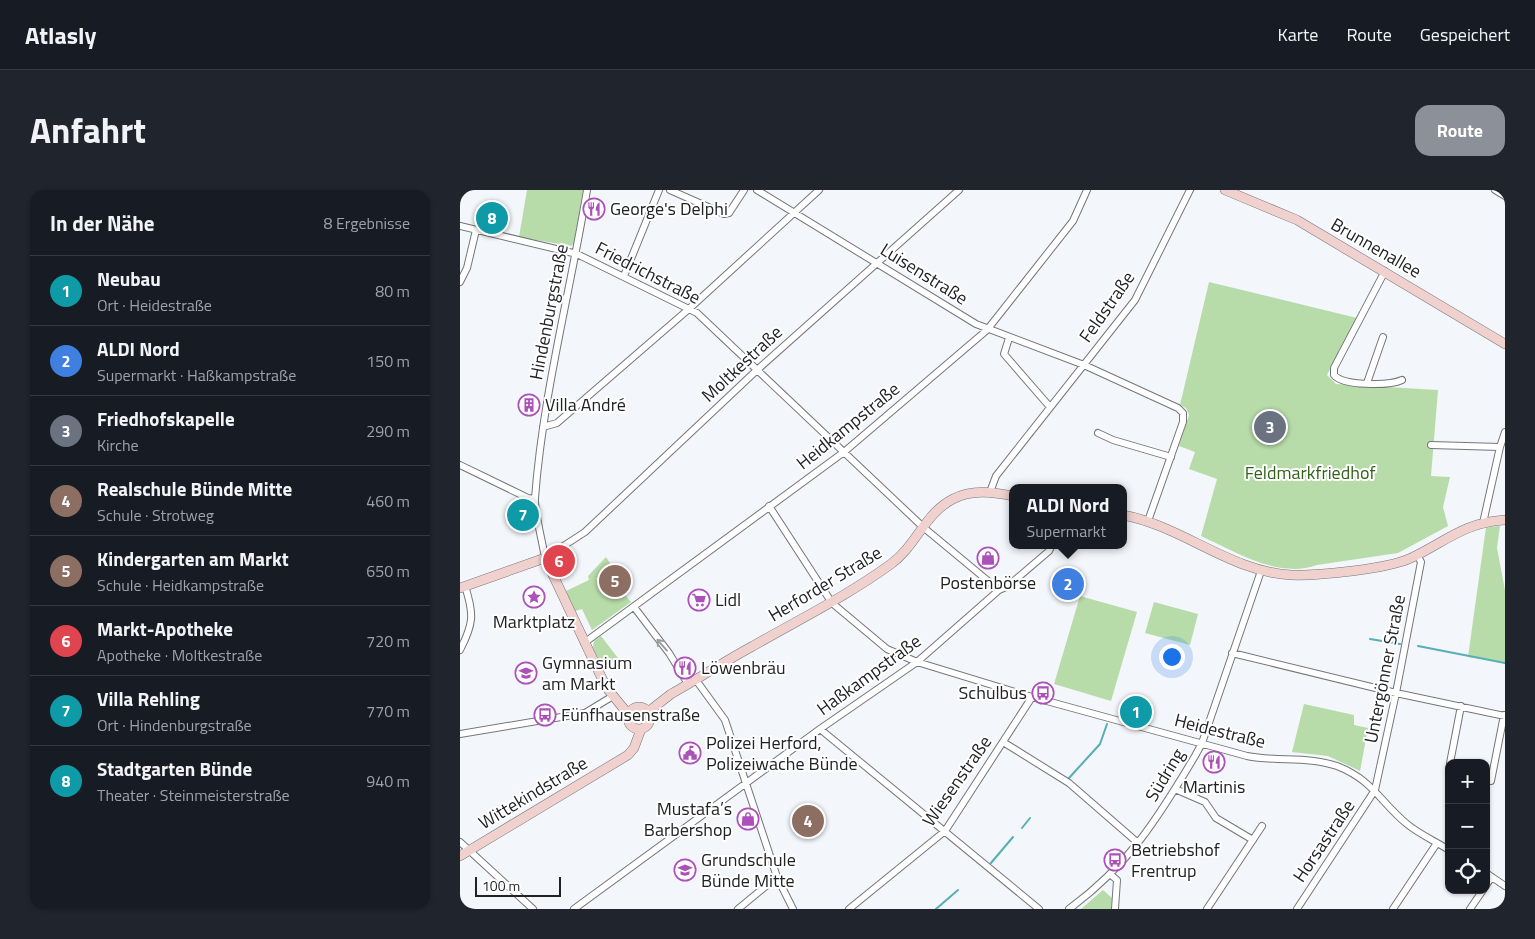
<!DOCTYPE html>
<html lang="de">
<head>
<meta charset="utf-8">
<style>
  body { margin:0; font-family:"Titillium Web",sans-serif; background:#20242c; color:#f1f3f6 }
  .controls { position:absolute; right:15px; bottom:15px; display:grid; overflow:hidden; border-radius:10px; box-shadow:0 1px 4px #0004 }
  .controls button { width:45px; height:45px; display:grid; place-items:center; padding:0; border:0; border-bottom:1px solid #363941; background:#171b24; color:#f1f3f6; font:25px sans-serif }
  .scale { position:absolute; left:15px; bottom:12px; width:86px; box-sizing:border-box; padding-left:5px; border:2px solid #212224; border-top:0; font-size:14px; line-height:18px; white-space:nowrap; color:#212224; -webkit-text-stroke:4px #fff; paint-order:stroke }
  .you { position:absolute; left:711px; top:466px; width:18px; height:18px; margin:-12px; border:4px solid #fff; border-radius:50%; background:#1a73e8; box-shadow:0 0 0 8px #1a73e833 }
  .badge { display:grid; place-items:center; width:32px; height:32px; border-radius:50%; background:#8c9099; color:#fff; font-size:16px; font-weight:700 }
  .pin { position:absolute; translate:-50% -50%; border:2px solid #fff; box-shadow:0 1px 5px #0006 }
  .popup { position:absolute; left:549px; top:294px; width:118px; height:65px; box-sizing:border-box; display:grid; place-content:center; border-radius:10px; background:#171b24; filter:drop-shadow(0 1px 4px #0005); font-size:16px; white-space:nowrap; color:#9ea1a6 }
  .popup b { font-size:19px; color:#f1f3f6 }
  .popup::after { content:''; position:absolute; left:50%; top:100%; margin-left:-10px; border:10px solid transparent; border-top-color:#171b24 }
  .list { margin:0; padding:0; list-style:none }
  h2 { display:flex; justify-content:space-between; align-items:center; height:65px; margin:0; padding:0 20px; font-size:21px }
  h2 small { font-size:16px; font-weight:400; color:#9ea1a6 }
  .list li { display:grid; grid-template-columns:32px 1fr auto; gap:15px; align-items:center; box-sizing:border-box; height:70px; padding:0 20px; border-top:1px solid #363941 }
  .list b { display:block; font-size:19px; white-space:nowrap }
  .list p { margin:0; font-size:16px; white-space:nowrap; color:#9ea1a6 }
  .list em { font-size:16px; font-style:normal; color:#9ea1a6 }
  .icon { flex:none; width:28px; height:28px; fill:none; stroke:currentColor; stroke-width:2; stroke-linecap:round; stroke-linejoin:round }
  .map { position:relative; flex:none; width:1045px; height:719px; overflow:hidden; border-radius:15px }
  header { display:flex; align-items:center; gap:30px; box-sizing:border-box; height:70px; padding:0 25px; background:#171b24; border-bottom:1px solid #363941 }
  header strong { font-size:24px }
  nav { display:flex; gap:28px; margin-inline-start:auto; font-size:18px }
  .intro { display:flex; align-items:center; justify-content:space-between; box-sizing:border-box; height:120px; padding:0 30px }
  h1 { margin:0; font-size:35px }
  .button { padding:12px 22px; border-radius:15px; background:#8c9099; color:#fff; font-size:18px; font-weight:700 }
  main { display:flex; gap:30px; padding:0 30px }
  aside { flex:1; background:#171b24; border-radius:15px; box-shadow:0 1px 4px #0004 }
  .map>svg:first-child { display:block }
</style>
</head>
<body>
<header>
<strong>Atlasly</strong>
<nav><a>Karte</a><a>Route</a><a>Gespeichert</a></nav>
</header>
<div class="intro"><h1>Anfahrt</h1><a class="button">Route</a></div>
<main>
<aside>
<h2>In der Nähe<small>8 Ergebnisse</small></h2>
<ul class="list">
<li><span class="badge" style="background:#0f9aa8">1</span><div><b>Neubau</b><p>Ort · Heidestraße</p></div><em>80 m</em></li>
<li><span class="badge" style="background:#3f7fe0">2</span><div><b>ALDI Nord</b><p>Supermarkt · Haßkampstraße</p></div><em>150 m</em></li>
<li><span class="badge" style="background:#6b7280">3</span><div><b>Friedhofskapelle</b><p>Kirche</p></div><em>290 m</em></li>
<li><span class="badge" style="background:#8d6e63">4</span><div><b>Realschule Bünde Mitte</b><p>Schule · Strotweg</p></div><em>460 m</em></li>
<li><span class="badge" style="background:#8d6e63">5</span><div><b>Kindergarten am Markt</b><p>Schule · Heidkampstraße</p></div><em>650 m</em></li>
<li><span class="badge" style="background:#e0444e">6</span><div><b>Markt-Apotheke</b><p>Apotheke · Moltkestraße</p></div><em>720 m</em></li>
<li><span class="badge" style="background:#0f9aa8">7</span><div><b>Villa Rehling</b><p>Ort · Hindenburgstraße</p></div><em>770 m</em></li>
<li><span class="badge" style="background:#0f9aa8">8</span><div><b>Stadtgarten Bünde</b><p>Theater · Steinmeisterstraße</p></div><em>940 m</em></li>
</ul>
</aside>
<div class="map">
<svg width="1045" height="719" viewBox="0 0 1045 719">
  <rect width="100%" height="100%" fill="#f3f6fb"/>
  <path fill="#b8dca9" d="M 67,0 L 123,0 L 114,53 L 111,56 L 59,47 Z
    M 749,92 L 897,128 L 867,185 L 876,194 L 978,200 L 971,286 L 990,287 L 983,317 L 988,336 L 938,363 L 857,375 C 818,389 776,362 741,346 L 757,289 L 729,279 L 735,262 L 719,256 L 729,225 L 726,218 L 720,215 Z
    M 1040,336 L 1037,358 L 1045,400 L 1045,472 L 1008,467 L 1026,337 Z
    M 146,367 L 150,373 L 136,389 L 144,400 L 149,397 L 156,409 L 166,406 L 171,412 L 132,440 L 122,419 L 115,421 L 106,401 L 129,390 L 128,386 Z
    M 620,406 L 677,422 L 651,511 L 594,494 Z
    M 694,412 L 738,424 L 730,455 L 685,443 Z
    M 141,446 L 158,468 L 144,480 L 133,458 L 134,451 Z
    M 844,514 L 894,525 L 894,535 L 908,538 L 900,581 L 868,566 L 832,562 Z
    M 643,700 L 652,708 L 651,719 L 621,719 Z"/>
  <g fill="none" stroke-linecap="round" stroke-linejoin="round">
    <path stroke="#56afb4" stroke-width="2" d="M 910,449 L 940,454
      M 958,456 L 1045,473
      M 609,588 L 640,554 L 647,534
      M 562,638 L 570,628
      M 531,673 L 553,647
      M 476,719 L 498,700"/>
    <g stroke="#73767a" stroke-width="8">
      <path id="street" d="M 127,0 C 110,103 83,204 75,308 C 74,320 83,354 85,368 L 125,342 L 297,180 L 499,0
        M 210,0 L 264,24 L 269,23 L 284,0
        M 297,0 L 516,134 L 624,175 L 718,218 L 723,223 L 723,232 L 688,331
        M 1035,0 L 1045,6
        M 0,36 L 117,64 L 237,123 L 463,337 L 539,400
        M 925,81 L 874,178 L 874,185 C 883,196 929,196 942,190
        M 164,86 L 199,0
        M 0,92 L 7,78 L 16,40
        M 549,148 L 544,164 L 590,217
        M 907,193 L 923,147
        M 83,237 L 97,233 L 230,118 L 359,0
        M 638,243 L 653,250 L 711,267
        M 971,255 L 1040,257
        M 0,275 L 68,308 L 75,309
        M 530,302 L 536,286 L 675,110 L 730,0
        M 309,316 L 372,413 L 427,459 L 457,472 L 565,505 L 787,566 C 817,572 848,566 877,576 C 913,590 920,612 947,634 C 959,644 975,651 989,660
        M 1023,333 L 1040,257 L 1045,242
        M 174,417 L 209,463 L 228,494
        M 124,453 L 384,262 L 527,140 L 613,31 L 627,0
        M 0,460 C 14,433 14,424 5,396
        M 772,463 L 936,503 L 1045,526
        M 236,490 L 265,530 L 317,687 L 333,719
        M 360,539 L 579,719
        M 0,544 L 125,523 L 153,506
        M 543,552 L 609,593 L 678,653
        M 990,573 L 1001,516
        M 989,578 L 989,585
        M 1031,591 L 1044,525
        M 715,599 L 745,612 L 756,628 L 793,650
        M 0,652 L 73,719
        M 1026,683 L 1045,696
        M 651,685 L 657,690 L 655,719
        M 1026,695 L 1032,687
        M 114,719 L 360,539 L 457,472 L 539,400 L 548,396 L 589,361 L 592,355
        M 278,719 L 317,687
        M 389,719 L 485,641 L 572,507
        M 609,719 C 669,675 698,628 735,566 L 742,553 L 801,381
        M 747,719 L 802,636
        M 837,719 L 915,600 L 936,503 L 961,372 L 957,365
        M 933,719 L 977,653
        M 1010,719 L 1023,700"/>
    </g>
    <g stroke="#73767a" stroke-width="10">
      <path id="secondary" d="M 765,0 L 837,30 L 1045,154
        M 663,325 C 722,336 771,382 831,385 C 857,386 928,379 951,368 C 985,352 1005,332 1045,330
        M 0,398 L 85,368 L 146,497 L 168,524
        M168 528a11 11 0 1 1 22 0a11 11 0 1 1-22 0Z
        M 188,522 L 211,504 C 238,489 265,471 293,456 C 340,429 387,406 431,374 C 456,356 465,323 493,309 C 512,299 533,302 553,306
        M 0,666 L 168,565 L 174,558 L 181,539"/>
    </g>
    <use href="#street" stroke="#fff" stroke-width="6"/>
    <use href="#secondary" stroke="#f0d1ce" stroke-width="9"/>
  </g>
  <defs><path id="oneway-shaft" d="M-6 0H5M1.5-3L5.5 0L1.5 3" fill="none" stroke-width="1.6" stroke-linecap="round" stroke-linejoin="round" transform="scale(1.25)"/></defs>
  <use stroke="#9b9c9c" href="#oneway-shaft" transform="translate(202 455) rotate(-131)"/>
  <defs>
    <g id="restaurant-ring" transform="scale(1.125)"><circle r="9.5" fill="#fff" stroke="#ac50ba" stroke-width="1.5"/><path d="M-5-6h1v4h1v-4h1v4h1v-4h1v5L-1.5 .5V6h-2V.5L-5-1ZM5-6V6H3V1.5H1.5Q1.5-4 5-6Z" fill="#ac50ba"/></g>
    <g id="building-ring" transform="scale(1.125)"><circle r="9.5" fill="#fff" stroke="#ac50ba" stroke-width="1.5"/><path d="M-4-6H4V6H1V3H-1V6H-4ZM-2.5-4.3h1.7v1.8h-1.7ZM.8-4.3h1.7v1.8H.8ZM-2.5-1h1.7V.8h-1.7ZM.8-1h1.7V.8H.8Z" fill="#ac50ba"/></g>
    <g id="shop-ring" transform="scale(1.125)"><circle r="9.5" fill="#fff" stroke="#ac50ba" stroke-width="1.5"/><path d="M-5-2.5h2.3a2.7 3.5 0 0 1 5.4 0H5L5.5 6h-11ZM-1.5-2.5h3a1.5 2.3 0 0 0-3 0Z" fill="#ac50ba"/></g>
    <g id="sight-ring" transform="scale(1.125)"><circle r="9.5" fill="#fff" stroke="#ac50ba" stroke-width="1.5"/><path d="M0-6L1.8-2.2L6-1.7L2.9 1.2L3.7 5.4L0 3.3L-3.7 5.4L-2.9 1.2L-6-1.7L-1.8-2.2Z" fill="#ac50ba"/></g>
    <g id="supermarket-ring" transform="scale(1.125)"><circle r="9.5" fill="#fff" stroke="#ac50ba" stroke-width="1.5"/><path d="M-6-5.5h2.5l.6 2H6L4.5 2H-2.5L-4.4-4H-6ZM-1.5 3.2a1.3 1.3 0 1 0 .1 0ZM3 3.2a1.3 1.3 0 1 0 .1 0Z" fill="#ac50ba"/></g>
    <g id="school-ring" transform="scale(1.125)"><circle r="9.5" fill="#fff" stroke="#ac50ba" stroke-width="1.5"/><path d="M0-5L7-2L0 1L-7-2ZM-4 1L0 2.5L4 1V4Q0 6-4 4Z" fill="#ac50ba"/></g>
    <g id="bus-ring" transform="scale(1.125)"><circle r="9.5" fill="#fff" stroke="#ac50ba" stroke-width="1.5"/><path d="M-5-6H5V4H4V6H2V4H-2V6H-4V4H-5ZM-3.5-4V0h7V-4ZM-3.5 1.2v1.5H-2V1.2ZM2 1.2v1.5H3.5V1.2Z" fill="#ac50ba"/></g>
    <g id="civic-ring" transform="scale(1.125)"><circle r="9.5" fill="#fff" stroke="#ac50ba" stroke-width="1.5"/><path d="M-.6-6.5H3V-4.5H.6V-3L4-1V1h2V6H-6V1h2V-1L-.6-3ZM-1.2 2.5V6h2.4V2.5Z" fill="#ac50ba"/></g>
  </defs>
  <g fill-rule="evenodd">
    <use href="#restaurant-ring" x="134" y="19"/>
    <use href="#building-ring" x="69" y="215"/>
    <use href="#shop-ring" x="528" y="368"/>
    <use href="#sight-ring" x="74" y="407"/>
    <use href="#supermarket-ring" x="239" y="410"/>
    <use href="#restaurant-ring" x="225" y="478"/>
    <use href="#school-ring" x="66" y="483"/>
    <use href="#bus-ring" x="583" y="503"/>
    <use href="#bus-ring" x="85" y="525"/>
    <use href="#civic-ring" x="230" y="563"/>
    <use href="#restaurant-ring" x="754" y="572"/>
    <use href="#shop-ring" x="288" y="629"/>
    <use href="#bus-ring" x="655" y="670"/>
    <use href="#school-ring" x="225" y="680"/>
  </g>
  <g text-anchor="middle" stroke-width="4" stroke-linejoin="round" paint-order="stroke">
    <g font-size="18" fill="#212224" stroke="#fff" text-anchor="start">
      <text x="150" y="25">George's Delphi</text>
      <text x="85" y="221">Villa André</text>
      <text x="528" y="399" text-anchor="middle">Postenbörse</text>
      <text x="255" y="416">Lidl</text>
      <text x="74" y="438" text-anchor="middle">Marktplatz</text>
      <text x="82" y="479">Gymnasium<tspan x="82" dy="21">am Markt</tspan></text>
      <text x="241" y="484">Löwenbräu</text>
      <text x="567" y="509" text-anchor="end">Schulbus</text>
      <text x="101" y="531">Fünfhausenstraße</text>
      <text x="246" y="559">Polizei Herford,<tspan x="246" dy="21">Polizeiwache Bünde</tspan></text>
      <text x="754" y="603" text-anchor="middle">Martinis</text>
      <text x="272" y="625" text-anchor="end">Mustafa’s<tspan x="272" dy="21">Barbershop</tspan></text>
      <text x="671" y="666">Betriebshof<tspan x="671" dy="21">Frentrup</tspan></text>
      <text x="241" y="676">Grundschule<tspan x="241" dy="21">Bünde Mitte</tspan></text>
    </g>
    <g font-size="18" fill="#212224" stroke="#fff">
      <text transform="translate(916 58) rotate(30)" y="6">Brunnenallee</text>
      <text transform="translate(188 83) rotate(27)" y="6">Friedrichstraße</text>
      <text transform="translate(464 84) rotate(32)" y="6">Luisenstraße</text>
      <text transform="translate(647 117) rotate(-55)" y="6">Feldstraße</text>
      <text transform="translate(89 122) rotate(-79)" y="6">Hindenburgstraße</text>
      <text transform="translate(282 174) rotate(-43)" y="6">Moltkestraße</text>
      <text transform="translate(388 236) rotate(-39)" y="6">Heidkampstraße</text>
      <text transform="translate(365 394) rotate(-31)" y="6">Herforder Straße</text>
      <text transform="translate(925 479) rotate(-79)" y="6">Untergönner Straße</text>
      <text transform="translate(409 485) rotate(-36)" y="6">Haßkampstraße</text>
      <text transform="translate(760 541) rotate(14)" y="6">Heidestraße</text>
      <text transform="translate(705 585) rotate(-59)" y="6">Südring</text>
      <text transform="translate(497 591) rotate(-55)" y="6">Wiesenstraße</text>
      <text transform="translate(73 603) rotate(-31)" y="6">Wittekindstraße</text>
      <text transform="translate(864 651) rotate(-56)" y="6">Horsastraße</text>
    </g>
    <g font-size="18" fill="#326118" stroke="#fff">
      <text x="850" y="289">Feldmarkfriedhof</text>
    </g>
  </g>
</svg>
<div class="controls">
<button>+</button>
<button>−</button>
<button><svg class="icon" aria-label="locate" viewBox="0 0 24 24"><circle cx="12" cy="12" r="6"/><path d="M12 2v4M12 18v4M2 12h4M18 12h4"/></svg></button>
</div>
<div class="scale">100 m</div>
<div class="you"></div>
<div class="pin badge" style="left:676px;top:522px;background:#0f9aa8">1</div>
<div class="pin badge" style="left:608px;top:394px;background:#3f7fe0">2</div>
<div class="popup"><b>ALDI Nord</b>Supermarkt</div>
<div class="pin badge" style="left:810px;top:237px;background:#6b7280">3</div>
<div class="pin badge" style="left:348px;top:631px;background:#8d6e63">4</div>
<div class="pin badge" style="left:155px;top:391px;background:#8d6e63">5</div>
<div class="pin badge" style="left:99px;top:371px;background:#e0444e">6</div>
<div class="pin badge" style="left:63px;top:325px;background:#0f9aa8">7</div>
<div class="pin badge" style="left:32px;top:28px;background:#0f9aa8">8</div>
</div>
</main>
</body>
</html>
